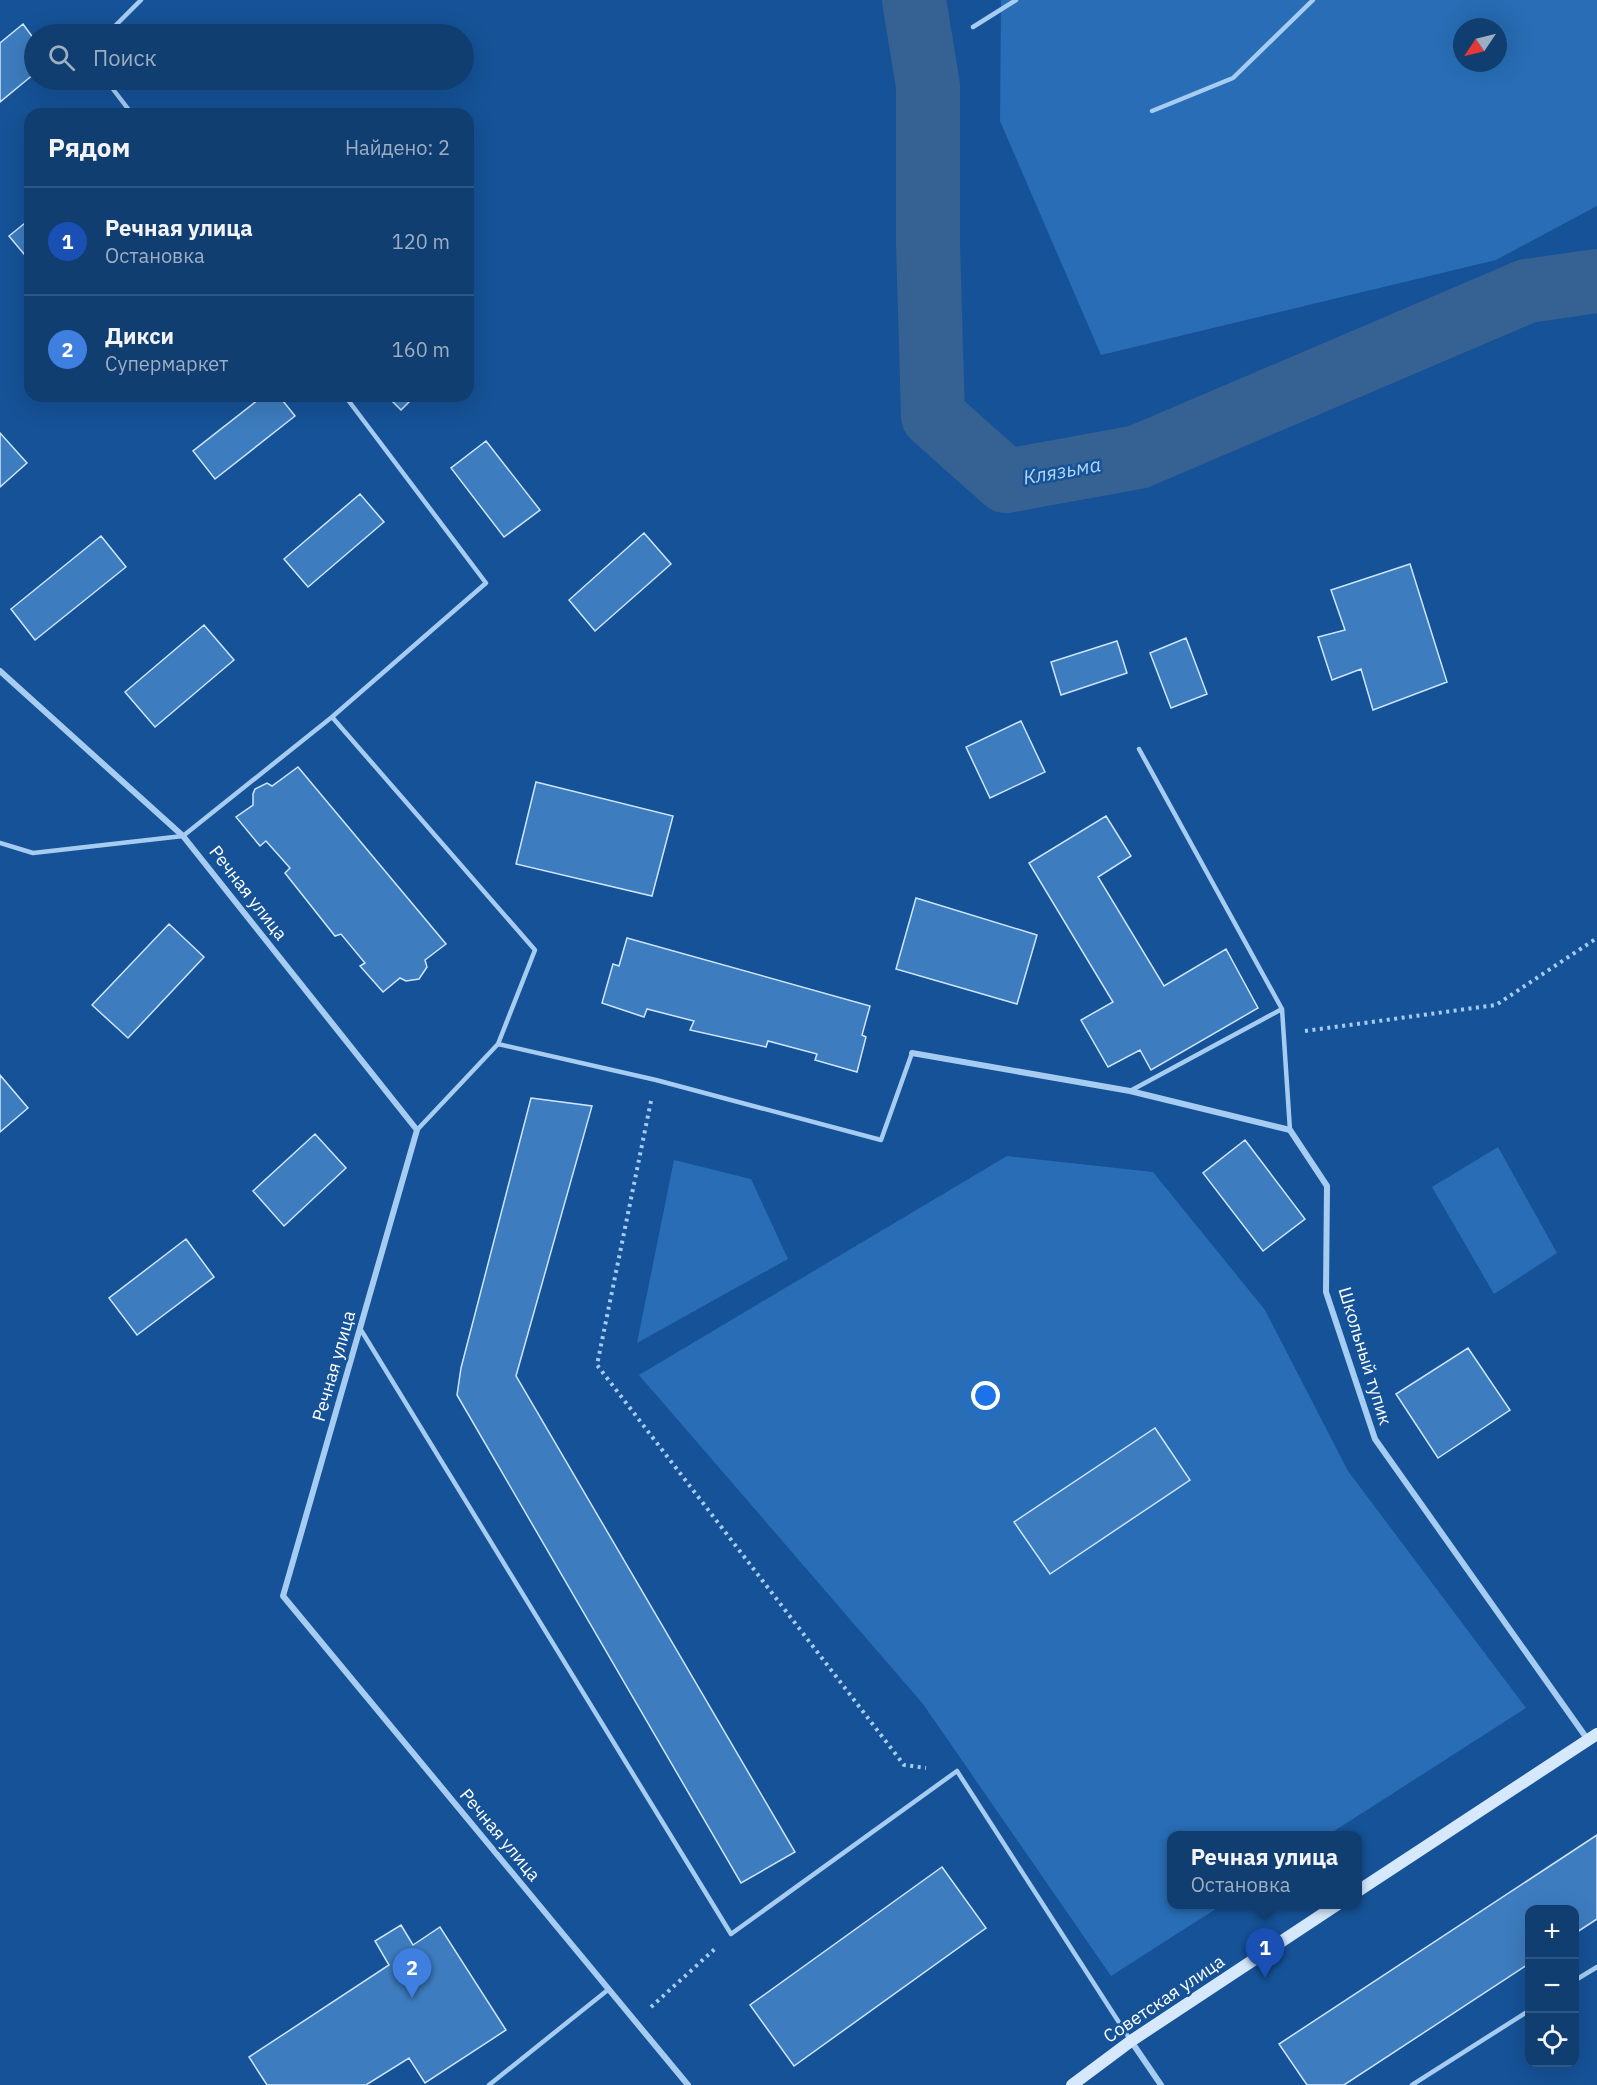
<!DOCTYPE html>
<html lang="ru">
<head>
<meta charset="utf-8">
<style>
  body { margin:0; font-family:"IBM Plex Sans",sans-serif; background:#194576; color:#f1f3f6 }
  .controls { position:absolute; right:18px; bottom:18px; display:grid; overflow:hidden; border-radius:12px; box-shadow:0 6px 24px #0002 }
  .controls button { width:54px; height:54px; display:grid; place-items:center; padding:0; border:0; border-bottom:2px solid #305784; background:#103e71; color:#f1f3f6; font:30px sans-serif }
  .compass { position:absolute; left:1453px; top:18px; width:54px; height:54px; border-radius:50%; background:#103e71; box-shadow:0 6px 24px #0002; rotate:235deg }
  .you { position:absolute; left:986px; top:1396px; width:21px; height:21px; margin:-15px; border:4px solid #fff; border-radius:50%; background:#1a73e8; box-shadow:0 0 0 9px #1a73e833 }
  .badge { display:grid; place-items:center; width:39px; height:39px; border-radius:50%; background:#bca0f2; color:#fff; font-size:20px; font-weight:700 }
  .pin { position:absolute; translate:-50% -50px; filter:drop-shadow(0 2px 3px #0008) }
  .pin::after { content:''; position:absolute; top:32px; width:21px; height:18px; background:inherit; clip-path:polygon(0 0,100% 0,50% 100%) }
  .popup { position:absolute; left:1167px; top:1831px; width:195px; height:78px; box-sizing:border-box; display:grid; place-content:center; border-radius:12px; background:#103e71; filter:drop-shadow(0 2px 4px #0005); font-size:20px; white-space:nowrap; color:#9caec3 }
  .popup b { font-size:22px; color:#f1f3f6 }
  .popup::after { content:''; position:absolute; left:50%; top:100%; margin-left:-12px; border:12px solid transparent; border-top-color:#103e71 }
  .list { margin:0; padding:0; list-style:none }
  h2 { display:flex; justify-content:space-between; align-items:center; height:78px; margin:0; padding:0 24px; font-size:26px }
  h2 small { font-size:20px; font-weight:400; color:#9caec3 }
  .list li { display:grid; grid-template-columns:39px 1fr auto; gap:18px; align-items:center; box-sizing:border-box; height:108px; padding:0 24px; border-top:2px solid #305784 }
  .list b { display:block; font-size:22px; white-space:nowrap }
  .list p { margin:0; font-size:20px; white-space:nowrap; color:#9caec3 }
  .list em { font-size:20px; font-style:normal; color:#9caec3 }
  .icon { flex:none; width:33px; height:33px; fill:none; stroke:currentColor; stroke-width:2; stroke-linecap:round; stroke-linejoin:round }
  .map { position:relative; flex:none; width:1597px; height:2085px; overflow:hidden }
  .search { position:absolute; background:#103e71; box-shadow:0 6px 24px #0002; left:24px; top:24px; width:450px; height:66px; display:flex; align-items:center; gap:15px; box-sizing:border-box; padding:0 21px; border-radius:33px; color:#9caec3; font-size:22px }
  .panel { position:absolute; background:#103e71; box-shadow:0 6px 24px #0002; left:24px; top:108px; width:450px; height:294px; border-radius:18px }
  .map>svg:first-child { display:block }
</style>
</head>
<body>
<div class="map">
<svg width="1597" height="2085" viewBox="0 0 1597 2085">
  <rect width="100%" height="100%" fill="#155297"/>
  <path fill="#286db5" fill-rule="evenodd" d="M 1001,0 L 1597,0 L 1597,206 L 1496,260 L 1101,355 L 1000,121 ZM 1462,27 L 1498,27 L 1498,63 L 1462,63 Z
    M 1498,1147 L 1557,1253 L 1494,1294 L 1432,1187 Z
    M 1007,1156 L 1153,1172 L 1265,1310 L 1348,1471 L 1526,1708 L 1328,1835 L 1172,1836 L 1172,1904 L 1222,1905 L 1111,1976 L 923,1704 L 639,1375 Z
    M 674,1160 L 751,1179 L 788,1259 L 637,1343 Z"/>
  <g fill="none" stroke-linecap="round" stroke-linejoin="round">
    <path stroke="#356193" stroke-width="64" d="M 914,0 L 928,86 L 928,244 L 933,416 L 1006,481 L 1138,457 L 1527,291 L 1597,281"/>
  </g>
  <path fill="#3d7cbe" stroke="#cee5fc" stroke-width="1.5" d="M 23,24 L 34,39 L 34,74 L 0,102 L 0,43 Z
    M 30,219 L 30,260 L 29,260 L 9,236 Z
    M 263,396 L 279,396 L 295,416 L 215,479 L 193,451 Z
    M 387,396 L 415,396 L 401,410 Z
    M 0,433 L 27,463 L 0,487 Z
    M 486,441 L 540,510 L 504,537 L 451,468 Z
    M 360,494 L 384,522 L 308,587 L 284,559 Z
    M 644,533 L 671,564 L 595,631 L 569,600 Z
    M 101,536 L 126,567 L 35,640 L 11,609 Z
    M 1410,564 L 1447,682 L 1373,710 L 1361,669 L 1332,680 L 1318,637 L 1345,630 L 1331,590 Z
    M 204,625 L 234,660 L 155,727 L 125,692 Z
    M 1186,638 L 1207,694 L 1171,708 L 1150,653 Z
    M 1117,641 L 1127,673 L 1061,695 L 1051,662 Z
    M 1021,721 L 1045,772 L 990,798 L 966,747 Z
    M 298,767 L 446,944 L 425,960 L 427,967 L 419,979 L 406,981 L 400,978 L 383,992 L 360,966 L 365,963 L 341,934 L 335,936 L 285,873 L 290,868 L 266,841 L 260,846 L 236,817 L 253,805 L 253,794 L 255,789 L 267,783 L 272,786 Z
    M 536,782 L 673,816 L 652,896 L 516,864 Z
    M 1106,816 L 1131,856 L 1098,877 L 1164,986 L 1226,949 L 1258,1008 L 1151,1070 L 1140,1050 L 1108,1067 L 1081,1020 L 1113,1002 L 1029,863 Z
    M 916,898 L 1037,935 L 1017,1004 L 896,969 Z
    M 169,924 L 204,957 L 128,1038 L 92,1005 Z
    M 627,938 L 870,1006 L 862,1035 L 866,1037 L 857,1072 L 815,1060 L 817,1054 L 768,1041 L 766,1047 L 690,1030 L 694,1021 L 647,1009 L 644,1017 L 602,1003 L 613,964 L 619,966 Z
    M 0,1075 L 28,1108 L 0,1132 Z
    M 531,1098 L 592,1106 L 516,1376 L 795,1852 L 741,1883 L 457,1395 L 461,1368 Z
    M 315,1134 L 346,1168 L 284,1226 L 253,1191 Z
    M 1245,1140 L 1305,1219 L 1263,1251 L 1203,1173 Z
    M 186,1239 L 214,1277 L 137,1335 L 109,1298 Z
    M 1468,1348 L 1510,1410 L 1438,1458 L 1396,1394 Z
    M 1155,1428 L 1190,1480 L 1050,1574 L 1014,1522 Z
    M 1597,1835 L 1597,1919 L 1574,1934 L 1574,1910 L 1530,1910 L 1530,1963 L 1344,2085 L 1307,2085 L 1279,2044 Z
    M 942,1867 L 986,1928 L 794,2066 L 750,2005 Z
    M 401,1925 L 413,1945 L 440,1927 L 506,2030 L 425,2083 L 409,2058 L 366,2085 L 267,2085 L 249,2057 L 389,1965 L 375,1941 Z"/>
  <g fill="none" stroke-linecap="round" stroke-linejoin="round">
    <path stroke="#a6ccf2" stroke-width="4" stroke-dasharray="3 4.5" stroke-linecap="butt" d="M 1305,1031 L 1496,1005 L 1597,938
      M 651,1101 L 597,1365 L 904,1765 L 926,1768
      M 651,2007 L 717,1947"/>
    <path stroke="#a6ccf2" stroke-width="4.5" d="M 973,27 L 1016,0
      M 107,34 L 141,0
      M 106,80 L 132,114
      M 1152,111 L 1233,78 L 1313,0
      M 332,717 L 486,583 L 345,396
      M 1139,749 L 1282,1009 L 1290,1130
      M 0,843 L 33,853 L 183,836 L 332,717 L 535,950 L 498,1044 L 417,1130
      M 498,1044 L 656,1080 L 881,1140 L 912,1053
      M 1130,1091 L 1282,1009
      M 361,1330 L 731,1934 L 957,1771 L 1131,2041
      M 1574,1981 L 1597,1967
      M 489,2085 L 609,1989
      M 1412,2085 L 1530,2010"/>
    <path stroke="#a6ccf2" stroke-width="6" d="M 0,671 L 183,836 L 417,1130 L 283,1596 L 688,2085
      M 912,1053 L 1130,1091 L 1290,1130 L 1327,1186 L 1326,1292 L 1375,1439 L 1588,1740
      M 1131,2041 L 1161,2085"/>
    <path stroke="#d5e8fc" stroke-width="12" d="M 1358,1891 L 1597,1734
      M 1072,2085 L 1131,2041 L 1338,1904"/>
  </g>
  <g text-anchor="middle" stroke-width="5" stroke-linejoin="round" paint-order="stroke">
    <g font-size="18" fill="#fff" stroke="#155297">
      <text transform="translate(248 893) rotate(52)" y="6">Речная улица</text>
      <text transform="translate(1365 1356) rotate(73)" y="6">Школьный тупик</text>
      <text transform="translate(334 1366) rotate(-74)" y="6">Речная улица</text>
      <text transform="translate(500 1835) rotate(50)" y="6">Речная улица</text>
      <text transform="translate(1164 1999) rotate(-34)" y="6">Советская улица</text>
    </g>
    <g font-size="20" font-style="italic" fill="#b3d5f9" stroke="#155297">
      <text transform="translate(1062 471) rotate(-10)" y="7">Клязьма</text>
    </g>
  </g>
</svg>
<div class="controls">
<button>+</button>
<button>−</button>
<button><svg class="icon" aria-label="locate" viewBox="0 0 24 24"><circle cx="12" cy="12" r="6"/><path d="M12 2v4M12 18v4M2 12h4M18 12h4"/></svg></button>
</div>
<svg class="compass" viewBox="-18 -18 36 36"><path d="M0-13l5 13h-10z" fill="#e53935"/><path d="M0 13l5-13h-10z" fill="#9caec3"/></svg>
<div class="you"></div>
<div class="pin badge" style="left:1265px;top:1978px;background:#1a4fb4">1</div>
<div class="popup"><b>Речная улица</b>Остановка</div>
<div class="pin badge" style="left:412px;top:1998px;background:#3f7fe0">2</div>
<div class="search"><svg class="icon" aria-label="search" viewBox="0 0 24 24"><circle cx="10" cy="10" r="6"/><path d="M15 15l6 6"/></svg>Поиск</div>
<section class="panel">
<h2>Рядом<small>Найдено: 2</small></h2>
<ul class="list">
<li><span class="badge" style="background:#1a4fb4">1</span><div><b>Речная улица</b><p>Остановка</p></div><em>120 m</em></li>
<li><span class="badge" style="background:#3f7fe0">2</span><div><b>Дикси</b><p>Супермаркет</p></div><em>160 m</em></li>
</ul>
</section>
</div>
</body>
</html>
